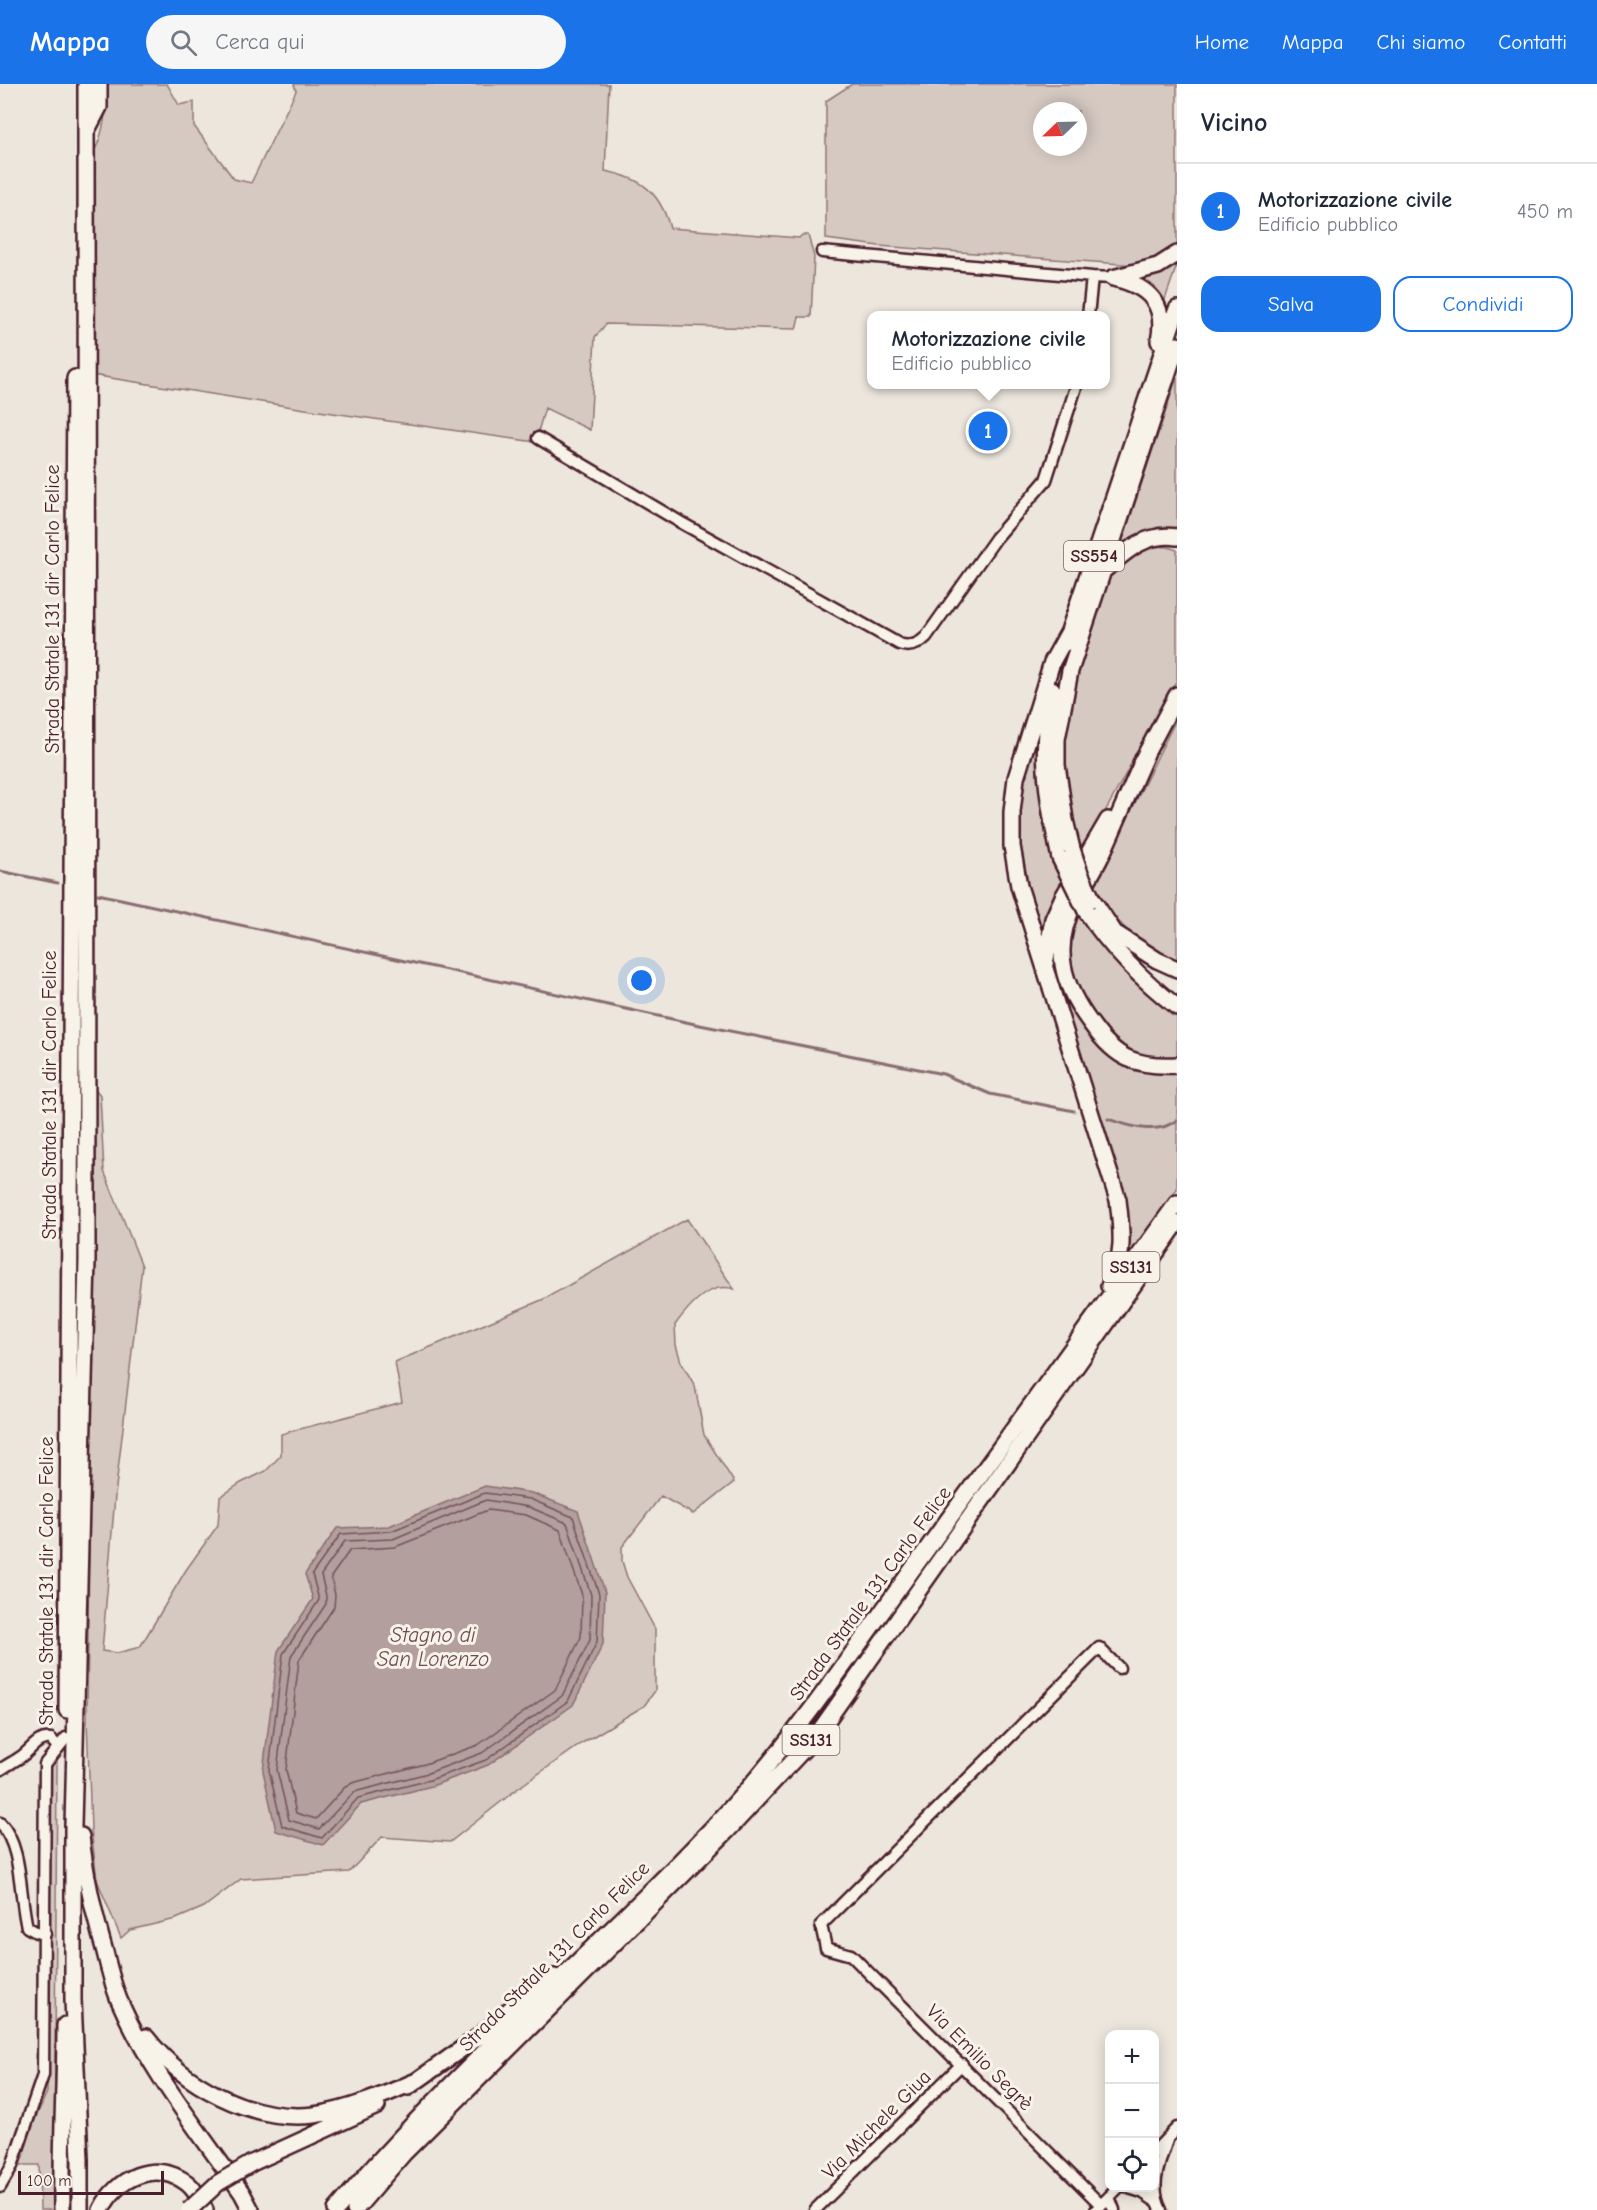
<!DOCTYPE html>
<html lang="it">
<head>
<meta charset="utf-8">
<style>
  body { margin:0; font-family:"Comic Neue",sans-serif; background:#f6f6f7; color:#1f2937 }
  .controls { position:absolute; right:18px; bottom:18px; display:grid; overflow:hidden; border-radius:12px; box-shadow:0 3px 15px #0003 }
  .controls button { width:54px; height:54px; display:grid; place-items:center; padding:0; border:0; border-bottom:2px solid #e0e1e3; background:#fff; color:#1f2937; font:30px sans-serif }
  .compass { position:absolute; left:1033px; top:18px; width:54px; height:54px; border-radius:50%; background:#fff; box-shadow:0 3px 15px #0003; rotate:247deg }
  .scale { position:absolute; left:18px; bottom:15px; width:146px; box-sizing:border-box; padding-left:6px; border:3px solid #4a1f2b; border-top:0; font-size:16px; line-height:21px; white-space:nowrap; color:#4a1f2b; -webkit-text-stroke:4px #f7f3e8; paint-order:stroke }
  .you { position:absolute; left:642px; top:897px; width:21px; height:21px; margin:-15px; border:4px solid #fff; border-radius:50%; background:#1a73e8; box-shadow:0 0 0 9px #1a73e833 }
  .badge { display:grid; place-items:center; width:39px; height:39px; border-radius:50%; background:#1a73e8; color:#fff; font-size:20px; font-weight:700 }
  .pin { position:absolute; translate:-50% -50%; border:3px solid #fff; box-shadow:0 2px 6px #0006 }
  .popup { position:absolute; left:867px; top:227px; width:243px; height:78px; box-sizing:border-box; display:grid; place-content:center; border-radius:12px; background:#fff; filter:drop-shadow(0 2px 4px #0005); font-size:20px; white-space:nowrap; color:#747a83 }
  .popup b { font-size:22px; color:#1f2937 }
  .popup::after { content:''; position:absolute; left:50%; top:100%; margin-left:-12px; border:12px solid transparent; border-top-color:#fff }
  .list { margin:0; padding:0; list-style:none }
  h2 { display:flex; justify-content:space-between; align-items:center; height:78px; margin:0; padding:0 24px; font-size:26px }
  h2 small { font-size:20px; font-weight:400; color:#747a83 }
  .list li { display:grid; grid-template-columns:39px 1fr auto; gap:18px; align-items:center; box-sizing:border-box; height:96px; padding:0 24px; border-top:2px solid #e0e1e3 }
  .list b { display:block; font-size:22px; white-space:nowrap }
  .list p { margin:0; font-size:20px; white-space:nowrap; color:#747a83 }
  .list em { font-size:20px; font-style:normal; color:#747a83 }
  .actions { display:flex; gap:12px; padding:18px 24px }
  .actions a { flex:1; padding:14px 0; border:2px solid #1a73e8; border-radius:18px; text-align:center; font-size:21px; color:#1a73e8 }
  .actions .main { background:#1a73e8; color:#fff }
  .icon { flex:none; width:33px; height:33px; fill:none; stroke:currentColor; stroke-width:2; stroke-linecap:round; stroke-linejoin:round }
  .map { position:relative; flex:none; width:1177px; height:2126px; overflow:hidden }
  header { display:flex; align-items:center; gap:36px; box-sizing:border-box; height:84px; padding:0 30px; background:#1a73e8; color:#fff }
  header strong { font-size:28px }
  nav { display:flex; gap:33px; margin-inline-start:auto; font-size:21px }
  .search { width:420px; height:54px; background:#f6f6f7; display:flex; align-items:center; gap:15px; box-sizing:border-box; padding:0 21px; border-radius:33px; color:#747a83; font-size:22px }
  main { display:flex }
  aside { flex:1; background:#fff }
  .map>svg:first-child { display:block }
</style>
</head>
<body>
<header>
<strong>Mappa</strong>
<div class="search"><svg class="icon" aria-label="search" viewBox="0 0 24 24"><circle cx="10" cy="10" r="6"/><path d="M15 15l6 6"/></svg>Cerca qui</div>
<nav><a>Home</a><a>Mappa</a><a>Chi siamo</a><a>Contatti</a></nav>
</header>
<main>
<div class="map">
<svg width="1177" height="2126" viewBox="0 0 1177 2126">
  <rect width="100%" height="100%" fill="#ece6dd"/>
  <filter id="ink" filterUnits="userSpaceOnUse"><feTurbulence type="fractalNoise" baseFrequency=".0167" numOctaves="2"/><feDisplacementMap in="SourceGraphic" scale="12" xChannelSelector="R" yChannelSelector="G"/><feConvolveMatrix kernelMatrix="1 2 1 2 8 2 1 2 1" color-interpolation-filters="sRGB"/></filter>
  <g filter="url(#ink)">
    <path fill="#d5c9c2" stroke="#907476" stroke-width="1.5" fill-rule="evenodd" d="M 107,0 L 167,0 L 179,21 L 194,18 L 194,42 L 234,95 L 251,99 L 296,7 L 294,0 L 609,0 L 605,87 C 642,94 660,108 670,144 L 799,154 L 802,151 L 808,151 L 814,173 L 811,233 L 799,233 L 796,245 L 606,240 L 595,253 L 590,346 L 545,324 L 535,358 L 305,325 L 92,291 L 94,68 C 105,47 107,23 107,0 Z
      M 852,0 L 1177,0 L 1177,163 L 1158,175 L 1135,181 L 879,162 L 826,155 L 826,17 ZM 1042,27 L 1078,27 L 1078,63 L 1042,63 Z
      M 1177,175 L 1177,181 L 1162,224 L 1128,192 Z
      M 1177,293 L 1177,444 L 1158,443 L 1121,461 Z
      M 1152,462 L 1168,463 L 1177,466 L 1177,596 L 1082,770 L 1067,717 L 1061,665 L 1073,603 L 1110,491 C 1122,477 1134,467 1152,462 Z
      M 1041,631 C 1037,673 1036,721 1049,762 C 1053,776 1059,789 1064,802 L 1042,853 C 1034,827 1020,789 1018,763 C 1014,717 1028,675 1041,631 Z
      M 1177,634 L 1177,879 C 1147,866 1123,848 1105,819 L 1089,842 L 1116,878 L 1144,906 L 1177,931 L 1177,976 C 1144,977 1109,961 1092,931 C 1081,911 1063,884 1066,859 C 1068,830 1099,788 1113,761 C 1136,720 1155,676 1177,634 Z
      M 1055,860 L 1096,958 L 1177,987 L 1177,1105 L 1124,1181 L 1128,1159 L 1051,881 Z
      M 94,1003 L 100,1011 L 104,1087 L 142,1182 L 115,1412 L 102,1567 L 117,1569 L 140,1563 L 186,1486 L 218,1441 L 220,1413 L 241,1399 L 266,1387 L 281,1371 L 281,1350 L 402,1318 L 395,1278 L 544,1215 L 687,1135 L 734,1205 C 709,1197 688,1223 675,1241 L 676,1261 L 681,1278 L 695,1302 L 704,1351 L 734,1398 L 693,1430 L 661,1412 L 622,1463 L 622,1477 L 627,1493 L 655,1545 L 655,1607 L 644,1622 L 584,1658 L 521,1702 L 450,1758 L 382,1753 L 349,1788 L 241,1795 L 204,1823 L 176,1835 L 130,1846 L 121,1854 L 97,1796 L 91,1745 L 87,1634 Z
      M 57,1676 L 54,2126 L 40,2126 L 39,2081 L 20,2081 L 34,2038 L 47,2008 L 50,1684 Z"/>
    <path fill="#b39f9d" stroke="#896c6f" stroke-width="1.5" d="M 485,1402 L 532,1409 L 578,1427 L 605,1508 L 603,1560 L 573,1621 L 488,1681 L 432,1702 L 361,1720 L 323,1761 L 276,1747 L 263,1687 L 278,1567 L 313,1515 L 305,1490 L 337,1444 L 389,1442 Z"/>
    <g fill="none" stroke-linecap="round" stroke-linejoin="round">
      <path stroke="#745259" stroke-width="1.5" d="M 485,1409 L 530,1415 L 573,1433 L 599,1510 L 597,1558 L 568,1617 L 486,1676 L 430,1696 L 358,1714 L 322,1754 L 282,1742 L 269,1686 L 283,1570 L 319,1516 L 312,1490 L 341,1450 L 391,1447 Z
        M 486,1416 L 529,1423 L 567,1439 L 591,1511 L 590,1556 L 562,1612 L 482,1669 L 428,1689 L 354,1708 L 319,1745 L 289,1736 L 277,1686 L 291,1572 L 326,1520 L 326,1512 L 321,1491 L 345,1457 L 393,1455 Z
        M 488,1426 L 526,1431 L 560,1446 L 582,1511 L 581,1553 L 555,1606 L 478,1661 L 425,1680 L 352,1699 L 344,1704 L 316,1735 L 296,1729 L 286,1686 L 299,1576 L 334,1523 L 335,1511 L 331,1493 L 350,1466 L 395,1463 Z"/>
      <path stroke="#896c6f" stroke-width="3" d="M 0,787 L 58,799
        M 98,810 L 695,940 L 943,990 L 990,1010 L 1074,1027
        M 1108,1035 C 1129,1042 1157,1052 1177,1036"/>
      <g stroke="#4a1f2b" stroke-width="15">
        <path id="minor" d="M 822,168 L 1092,193
          M 1088,232 L 1092,193 L 1113,194
          M 538,354 L 680,438 L 899,560 C 910,564 919,560 926,553 L 996,454 L 1046,396 L 1077,300
          M 0,1686 C 7,1681 15,1677 22,1672 C 32,1665 37,1653 51,1655 L 58,1663
          M 0,1739 C 23,1763 19,1812 27,1843 L 36,1848 L 45,1850
          M 1154,2068 L 1177,2044
          M 0,2103 L 12,2082 L 43,1991 L 45,1680 L 66,1654
          M 1129,2104 L 1142,2108 L 1157,2118
          M 1109,2113 L 1114,2126
          M 1101,2121 L 851,1871 L 826,1864 L 821,1841 L 1099,1564 L 1119,1584
          M 815,2126 L 962,1980
          M 1096,2126 L 1118,2104
          M 1161,2126 C 1149,2103 1159,2079 1167,2056"/>
      </g>
      <g stroke="#4a1f2b" stroke-width="20">
        <path id="highway" d="M 87,46 L 99,23 L 99,0
          M 1113,194 C 1149,202 1167,220 1159,257
          M 1113,194 L 1158,182 L 1177,170
          M 1103,487 C 1125,468 1145,448 1177,453
          M 1068,549 L 1052,578 L 1016,694 L 1012,728 L 1012,762 L 1019,802 L 1118,1116 C 1122,1149 1125,1171 1109,1202
          M 1065,559 L 1177,225
          M 1052,605 C 1039,665 1047,716 1060,774
          M 1146,670 C 1131,703 1117,737 1102,770 C 1094,787 1084,802 1075,818 C 1051,864 1062,901 1092,941 C 1116,975 1136,983 1177,981
          M 1141,679 L 1177,611
          M 1072,765 L 1065,736 L 1057,681 L 1057,655 L 1070,587 L 1177,261
          M 1092,815 L 1120,857
          M 1086,827 C 1111,864 1142,896 1177,923
          M 1115,849 L 1157,876 L 1177,885
          M 1045,880 L 1053,835 L 1063,813 L 1108,736
          M 67,1626 L 75,294
          M 81,1752 C 85,1792 94,1830 105,1868 C 109,1885 113,1901 119,1916 C 149,1986 199,2047 242,2109 L 251,2126
          M 146,1953 C 183,2001 251,2038 314,2031 C 349,2026 382,2012 414,1998
          M 408,2003 L 477,1954 L 535,1904 L 554,1893
          M 252,2079 L 377,2022
          M 62,2126 C 61,2064 65,2003 65,1941
          M 80,2126 L 80,2075 L 73,1916 L 73,1742 L 87,1176 L 86,0
          M 101,2126 C 116,2094 155,2075 187,2099 C 195,2105 201,2117 205,2126
          M 336,2126 C 456,1982 603,1863 730,1725 C 798,1650 855,1565 914,1483 C 1002,1362 1090,1241 1177,1119
          M 355,2126 L 403,2070 L 727,1747 L 816,1652 L 1177,1139"/>
      </g>
      <use href="#minor" stroke="#f7f3e8" stroke-width="10"/>
      <use href="#highway" stroke="#f7f3e8" stroke-width="15"/>
      <g stroke="#4a1f2b" stroke-width="20" stroke-linecap="butt">
        <path id="highway-bridge" d="M 1072,765 L 1080,789 L 1092,815
          M 1060,774 L 1086,827
          M 189,2126 L 218,2099 L 252,2079"/>
      </g>
      <use href="#highway-bridge" stroke="#f7f3e8" stroke-width="15"/>
    </g>
  </g>
  <g text-anchor="middle" stroke-width="6" stroke-linejoin="round" paint-order="stroke">
    <g fill="#f7f3e8" stroke="#7e5f64" stroke-width="1.5">
      <rect x="1064" y="457" width="60" height="30" rx="4.5"/>
      <rect x="1102.5" y="1168" width="57" height="30" rx="4.5"/>
      <rect x="782.5" y="1641" width="57" height="30" rx="4.5"/>
    </g>
    <g font-size="18" font-weight="bold" fill="#4a1f2b">
      <text x="1094" y="478">SS554</text>
      <text x="1131" y="1189">SS131</text>
      <text x="811" y="1662">SS131</text>
    </g>
    <g font-size="20" fill="#4a1f2b" stroke="#f7f3e8">
      <text transform="translate(52 525) rotate(-90)" y="7">Strada Statale 131 dir Carlo Felice</text>
      <text transform="translate(49 1011) rotate(-90)" y="7">Strada Statale 131 dir Carlo Felice</text>
      <text transform="translate(46 1497) rotate(-90)" y="7">Strada Statale 131 dir Carlo Felice</text>
      <text transform="translate(870 1509) rotate(-54)" y="7">Strada Statale 131 Carlo Felice</text>
      <text transform="translate(554 1872) rotate(-45)" y="7">Strada Statale 131 Carlo Felice</text>
      <text transform="translate(980 1973) rotate(45)" y="7">Via Emilio Segrè</text>
      <text transform="translate(876 2040) rotate(-45)" y="7">Via Michele Giua</text>
    </g>
    <g font-size="21" font-style="italic" fill="#6f4c53" stroke="#f7f3e8">
      <text x="433" y="1558">Stagno di<tspan x="433" dy="24">San Lorenzo</tspan></text>
    </g>
  </g>
</svg>
<div class="controls">
<button>+</button>
<button>−</button>
<button><svg class="icon" aria-label="locate" viewBox="0 0 24 24"><circle cx="12" cy="12" r="6"/><path d="M12 2v4M12 18v4M2 12h4M18 12h4"/></svg></button>
</div>
<svg class="compass" viewBox="-18 -18 36 36"><path d="M0-13l5 13h-10z" fill="#e53935"/><path d="M0 13l5-13h-10z" fill="#747a83"/></svg>
<div class="scale">100 m</div>
<div class="you"></div>
<div class="pin badge" style="left:988px;top:347px">1</div>
<div class="popup"><b>Motorizzazione civile</b>Edificio pubblico</div>
</div>
<aside>
<h2>Vicino<small></small></h2>
<ul class="list">
<li><span class="badge">1</span><div><b>Motorizzazione civile</b><p>Edificio pubblico</p></div><em>450 m</em></li>
</ul>
<div class="actions"><a class="main">Salva</a><a>Condividi</a></div>
</aside>
</main>
</body>
</html>
